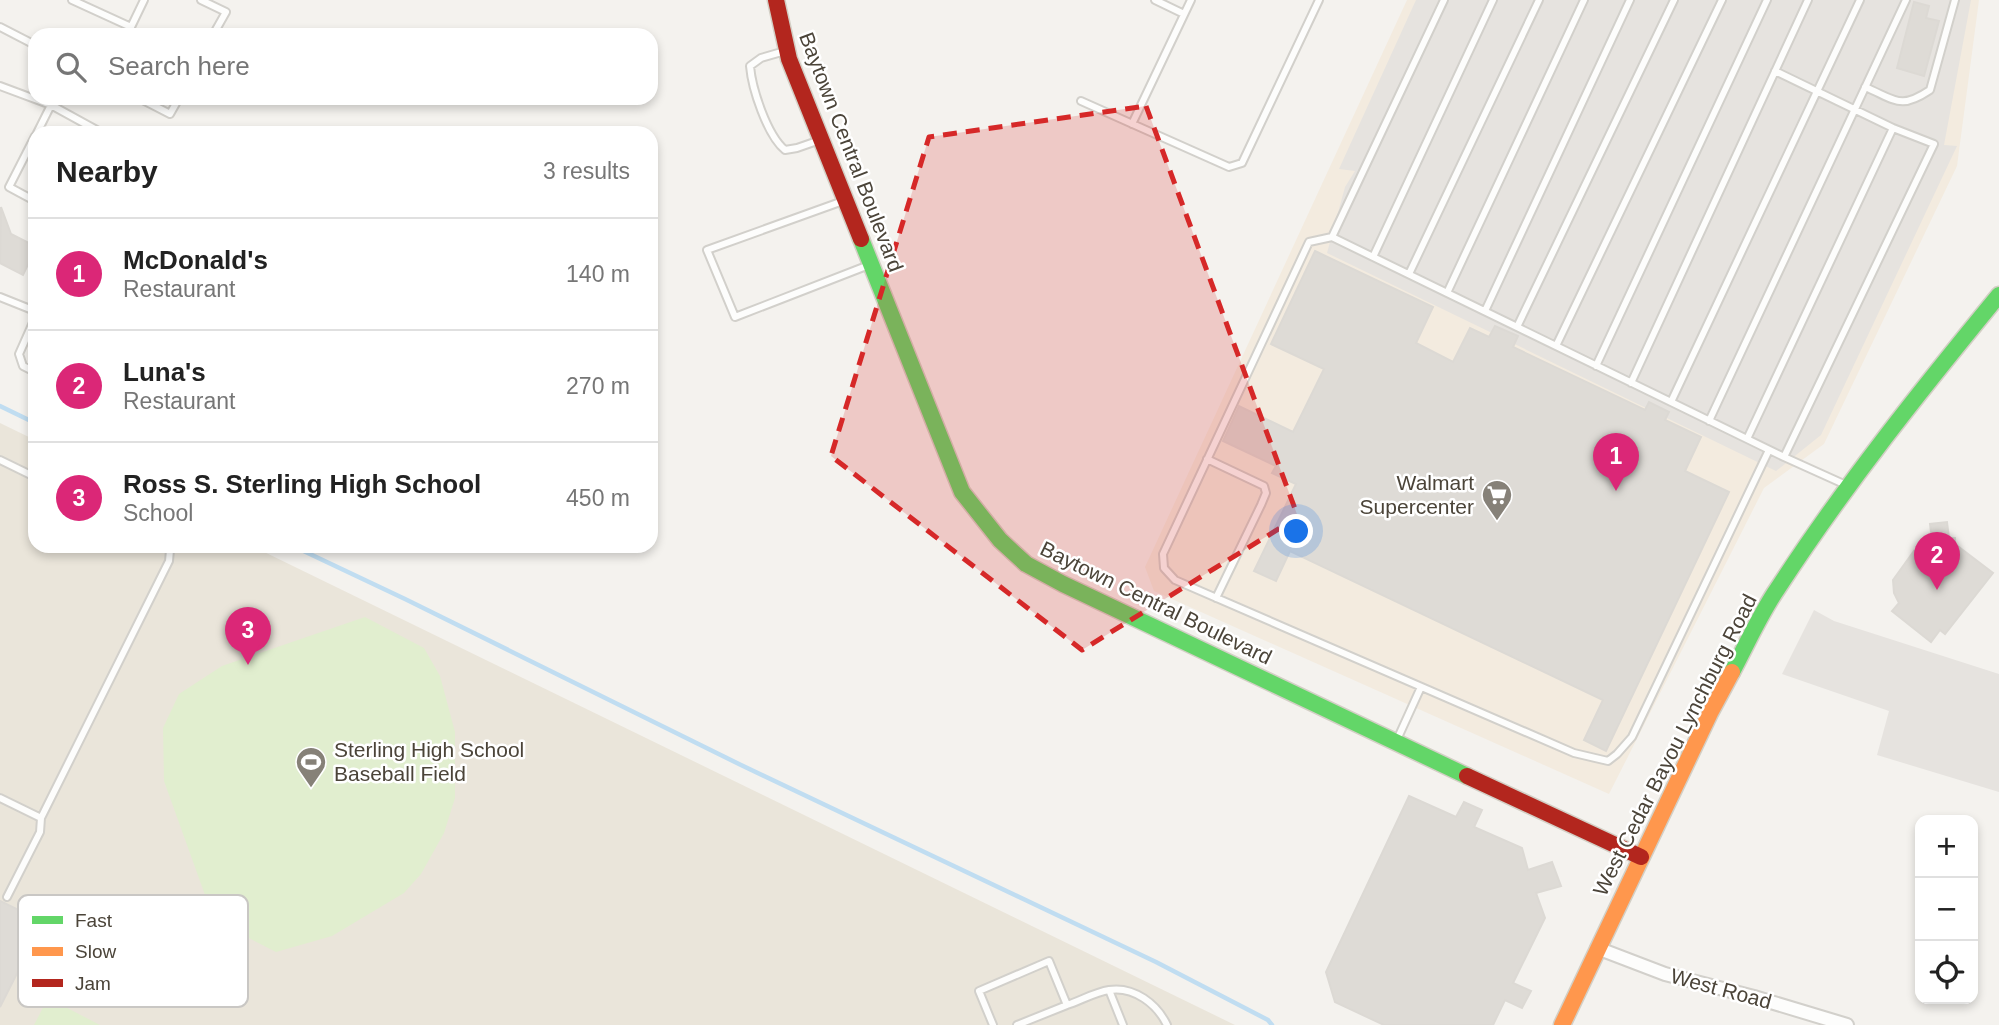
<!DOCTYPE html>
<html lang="en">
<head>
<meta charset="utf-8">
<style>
  body { margin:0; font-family:Arial,sans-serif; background:#f2f2f2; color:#222 }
  .controls { position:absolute; right:21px; bottom:21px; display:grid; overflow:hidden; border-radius:14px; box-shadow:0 4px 10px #0003 }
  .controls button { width:63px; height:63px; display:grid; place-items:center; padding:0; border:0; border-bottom:2px solid #e0e0e0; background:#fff; color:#222; font:35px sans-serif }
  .you { position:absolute; left:1297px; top:532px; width:24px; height:24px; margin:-18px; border:5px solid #fff; border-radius:50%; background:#1a73e8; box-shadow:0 0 0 10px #1a73e833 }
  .badge { display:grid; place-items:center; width:46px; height:46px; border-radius:50%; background:#db2777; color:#fff; font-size:23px; font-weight:700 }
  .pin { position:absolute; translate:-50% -58px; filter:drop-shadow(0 2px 4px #0008) }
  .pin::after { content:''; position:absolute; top:37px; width:24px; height:21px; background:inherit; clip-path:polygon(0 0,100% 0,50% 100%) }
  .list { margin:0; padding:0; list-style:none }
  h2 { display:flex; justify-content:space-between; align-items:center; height:91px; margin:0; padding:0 28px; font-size:30px }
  h2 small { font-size:23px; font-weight:400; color:#767676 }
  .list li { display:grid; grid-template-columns:46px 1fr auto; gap:21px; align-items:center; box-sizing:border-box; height:112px; padding:0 28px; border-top:2px solid #e0e0e0 }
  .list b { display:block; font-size:26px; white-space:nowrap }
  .list p { margin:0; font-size:23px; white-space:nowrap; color:#767676 }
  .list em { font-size:23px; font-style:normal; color:#767676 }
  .icon { flex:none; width:38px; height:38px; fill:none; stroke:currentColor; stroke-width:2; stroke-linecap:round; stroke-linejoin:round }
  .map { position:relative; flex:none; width:1999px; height:1025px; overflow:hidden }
  .search { position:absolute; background:#fff; box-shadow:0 4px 10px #0003; left:28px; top:28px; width:630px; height:77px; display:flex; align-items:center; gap:18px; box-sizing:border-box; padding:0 24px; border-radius:21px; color:#767676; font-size:26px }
  .panel { position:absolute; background:#fff; box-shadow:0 4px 10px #0003; left:28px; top:126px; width:630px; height:427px; border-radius:21px }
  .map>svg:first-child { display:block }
</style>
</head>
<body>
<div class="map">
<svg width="1999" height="1025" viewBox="0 0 1999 1025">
  <rect width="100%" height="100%" fill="#f4f2ee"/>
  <path fill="#f3ebdf" d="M 1407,0 L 1979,0 L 1957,166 L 1824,444 L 1764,488 L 1609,794 L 1154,591 L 1145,567 Z"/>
  <path fill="#eae5da" d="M 0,423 L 35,440 L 35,546 L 252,546 L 1235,1025 L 0,1025 Z"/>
  <path fill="#e1eecf" d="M 365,617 L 424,648 L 440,676 L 455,732 L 455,798 L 444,833 L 421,874 L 404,893 L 332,936 L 276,952 L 214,920 L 164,781 L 163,728 L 179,694 L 222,666 Z
    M 48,998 L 100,1025 L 34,1025 Z"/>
  <path fill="#e6e3df" d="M 1416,0 L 1971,0 L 1944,145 L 1957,146 L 1821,435 L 1776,471 L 1327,253 L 1345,187 L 1355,171 L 1339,169 Z
    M 1814,610 L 1834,621 L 1999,674 L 1999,792 L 1877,755 L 1889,711 L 1782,674 Z"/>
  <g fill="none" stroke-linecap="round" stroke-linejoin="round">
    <path stroke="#c0ddf1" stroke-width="4.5" d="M 0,406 L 35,423
      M 293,546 L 405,599 L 741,765 L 1156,962 L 1268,1020 L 1272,1025"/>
  </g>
  <path fill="#dedbd6" stroke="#dcd9d4" stroke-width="2" d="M 1914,2 L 1929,6 L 1926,18 L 1939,21 L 1924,76 L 1897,68 Z
    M 1,207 L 11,234 L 35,246 L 35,250 L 23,275 L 0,263 Z
    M 1315,251 L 1433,307 L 1416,343 L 1453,362 L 1470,328 L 1489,337 L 1495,326 L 1518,336 L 1513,347 L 1645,410 L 1649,402 L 1669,412 L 1665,420 L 1701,437 L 1685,471 L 1729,492 L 1606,751 L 1584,740 L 1603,700 L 1290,551 L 1276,581 L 1254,571 L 1296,484 L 1272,473 L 1276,466 L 1223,441 L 1239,406 L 1293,432 L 1324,369 L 1271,344 Z
    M 1947,522 L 1949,538 L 1955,538 L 1955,544 L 1993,573 L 1945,634 L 1940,630 L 1931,642 L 1892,611 L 1899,603 L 1894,593 L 1893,580 L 1914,551 L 1928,561 L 1926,540 L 1932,540 L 1930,524 Z
    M 1409,796 L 1456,817 L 1464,802 L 1482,810 L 1474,827 L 1522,848 L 1528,870 L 1552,862 L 1561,886 L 1536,893 L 1545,918 L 1513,983 L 1531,991 L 1522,1008 L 1505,1000 L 1493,1025 L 1384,1025 L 1335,1002 L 1326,972 Z
    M 0,901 L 43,922 L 0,1007 Z"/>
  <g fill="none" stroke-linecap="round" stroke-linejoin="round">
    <g stroke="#d2d0cb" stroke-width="10">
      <path id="lane" d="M 72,0 L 131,27 L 144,0
        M 201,0 L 226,12 L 213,35
        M 1155,0 L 1184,14
        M 1444,0 L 1332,237 L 1784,457 L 1934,144 L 1893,128 L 1775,71
        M 0,27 L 35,45
        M 785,51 L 761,58 L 750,66 C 752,89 767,135 785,150 L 797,148 L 820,140
        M 0,86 L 51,105 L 102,133
        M 1865,87 C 1896,100 1900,110 1930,90 L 1955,0
        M 139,98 L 170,114 L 179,98
        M 1081,101 L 1229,167 L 1242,163 L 1319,0
        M 1132,124 L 1191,0
        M 37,133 L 51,105
        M 35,136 L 9,187 L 35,201
        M 843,201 L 707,250 L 735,317 L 869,265
        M 1332,237 L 1309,242 L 1163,554 L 1164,568 L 1175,580 L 1574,753 L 1608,761 L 1617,754 L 1632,737 L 1769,450
        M 1373,257 L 1493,0
        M 1409,274 L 1539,0
        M 1447,293 L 1584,0
        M 0,297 L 35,311
        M 1485,311 L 1630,0
        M 35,318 L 19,354 L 23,366 L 35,372
        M 1517,327 L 1674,0
        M 1556,346 L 1722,0
        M 1596,366 L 1767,0
        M 1631,383 L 1808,0
        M 1671,402 L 1860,0
        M 1709,421 L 1906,0
        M 1747,439 L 1893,128
        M 1784,457 L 1846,485
        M 1207,459 L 1264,486 L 1266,493 L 1261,505 L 1216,598
        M 0,460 L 35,477
        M 1396,742 L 1421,687
        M 0,798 L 41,818
        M 7,897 L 40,832 L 41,818 L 169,561 L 170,550 L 167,546
        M 1109,990 L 1123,1025
        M 993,1025 L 979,991 L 1049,961 L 1067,1005 C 1080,1001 1095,992 1109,990 C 1134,986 1157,1004 1167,1025
        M 1017,1025 L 1067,1005"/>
    </g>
    <g stroke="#d2d0cb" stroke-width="16">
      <path id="street" d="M 1597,948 L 1665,974 L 1754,997 L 1847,1025"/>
    </g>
    <g stroke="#d3cfc5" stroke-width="19">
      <path id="fast" d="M 861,239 L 962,492 L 1000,540 L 1026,564 L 1063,584 L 1467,776
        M 1732,672 C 1747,644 1760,614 1778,588 C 1845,485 1921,390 1999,295"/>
    </g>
    <g stroke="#d3cfc5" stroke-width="19">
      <path id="slow" d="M 1562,1025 L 1710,713 L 1732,672"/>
    </g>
    <g stroke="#d3cfc5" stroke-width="19">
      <path id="jam" d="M 776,0 L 789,59 L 861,239
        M 1467,776 L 1641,857"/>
    </g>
    <use href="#lane" stroke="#fdfdfc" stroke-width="6"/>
    <use href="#street" stroke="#fdfdfc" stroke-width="12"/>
    <use href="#fast" stroke="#63d668" stroke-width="16"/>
    <use href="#slow" stroke="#ff974d" stroke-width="16"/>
    <use href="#jam" stroke="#b3261e" stroke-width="16"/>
  </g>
  <path fill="#d62828" fill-opacity="0.2" stroke="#d62828" stroke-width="5" stroke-dasharray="14 9" stroke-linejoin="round" d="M 1146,106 L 1298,517 L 1082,650 L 831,456 L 929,137 Z"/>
  <defs>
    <g id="supermarket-pin" transform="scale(1.575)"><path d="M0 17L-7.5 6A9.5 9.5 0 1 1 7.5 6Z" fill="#868178" stroke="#fff"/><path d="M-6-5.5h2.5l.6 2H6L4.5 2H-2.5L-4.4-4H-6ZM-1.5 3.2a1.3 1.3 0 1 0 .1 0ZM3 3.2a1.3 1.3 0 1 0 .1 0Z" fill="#fff"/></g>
    <g id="stadium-pin" transform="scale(1.575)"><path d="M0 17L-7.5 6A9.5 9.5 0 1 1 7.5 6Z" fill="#868178" stroke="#fff"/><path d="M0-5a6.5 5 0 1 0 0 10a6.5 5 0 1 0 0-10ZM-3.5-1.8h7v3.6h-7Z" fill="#fff"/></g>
  </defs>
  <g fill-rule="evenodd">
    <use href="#supermarket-pin" x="1497" y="495"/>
    <use href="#stadium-pin" x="311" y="762"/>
  </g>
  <g text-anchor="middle" stroke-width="5" stroke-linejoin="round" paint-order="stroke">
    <g font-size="21" fill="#4b4439" stroke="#fff">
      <text transform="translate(851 152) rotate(69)" y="7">Baytown Central Boulevard</text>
      <text transform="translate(1156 603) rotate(26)" y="7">Baytown Central Boulevard</text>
      <text transform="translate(1675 745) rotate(-63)" y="7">West Cedar Bayou Lynchburg Road</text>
      <text transform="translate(1721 989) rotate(15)" y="7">West Road</text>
    </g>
    <g font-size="21" fill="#4b4439" stroke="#fff" text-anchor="end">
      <text x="1474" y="490">Walmart<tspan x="1474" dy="24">Supercenter</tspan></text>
      <text x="334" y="757" text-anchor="start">Sterling High School<tspan x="334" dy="24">Baseball Field</tspan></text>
    </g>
  </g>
  <rect x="18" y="895" width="230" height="112" rx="10" fill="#fff" stroke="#c9c7c4" stroke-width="2"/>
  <rect x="32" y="916" width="31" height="8" fill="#63d668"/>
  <rect x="32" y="947" width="31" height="9" fill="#ff974d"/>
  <rect x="32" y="979" width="31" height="8" fill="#b3261e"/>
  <g font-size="19" fill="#4b4439">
    <text x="75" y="927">Fast</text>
    <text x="75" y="958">Slow</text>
    <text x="75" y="990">Jam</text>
  </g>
</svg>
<div class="controls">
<button>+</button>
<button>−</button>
<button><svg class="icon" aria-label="locate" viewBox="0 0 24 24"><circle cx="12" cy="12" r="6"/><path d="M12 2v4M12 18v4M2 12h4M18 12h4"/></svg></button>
</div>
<div class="you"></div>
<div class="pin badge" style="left:1616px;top:491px">1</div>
<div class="pin badge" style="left:1937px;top:590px">2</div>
<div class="pin badge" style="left:248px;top:665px">3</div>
<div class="search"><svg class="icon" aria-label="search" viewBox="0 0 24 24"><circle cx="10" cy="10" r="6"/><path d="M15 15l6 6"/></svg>Search here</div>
<section class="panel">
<h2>Nearby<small>3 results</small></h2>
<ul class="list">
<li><span class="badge">1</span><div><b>McDonald's</b><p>Restaurant</p></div><em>140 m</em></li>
<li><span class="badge">2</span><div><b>Luna's</b><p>Restaurant</p></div><em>270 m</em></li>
<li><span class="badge">3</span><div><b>Ross S. Sterling High School</b><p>School</p></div><em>450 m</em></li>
</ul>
</section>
</div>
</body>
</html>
